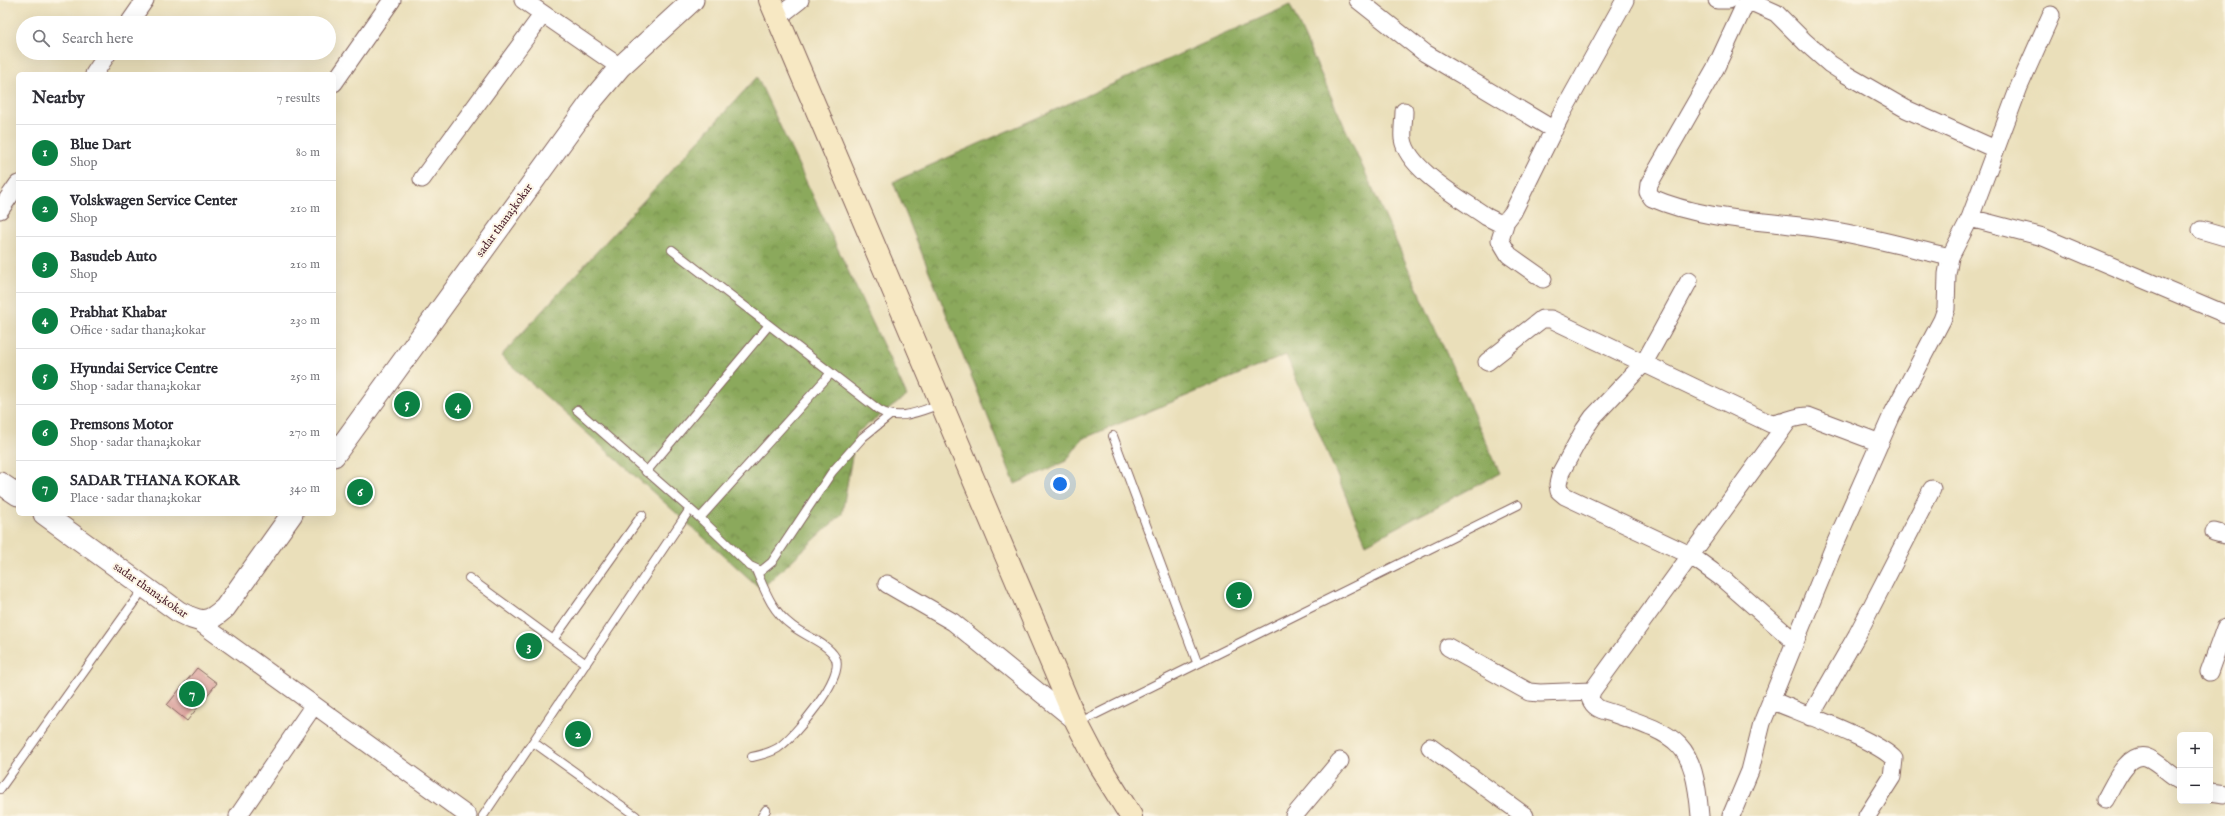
<!DOCTYPE html>
<html lang="en">
<head>
<meta charset="utf-8">
<style>
  body { margin:0; font-family:"IM FELL English",serif; background:#f2f2f3; color:#2b2b33 }
  .controls { position:absolute; right:12px; bottom:12px; display:grid; overflow:hidden; border-radius:6px; box-shadow:0 4px 16px #0002 }
  .controls button { width:36px; height:36px; display:grid; place-items:center; padding:0; border:0; border-bottom:1px solid #e1e1e2; background:#fff; color:#2b2b33; font:20px sans-serif }
  .you { position:absolute; left:1060px; top:484px; width:14px; height:14px; margin:-10px; border:3px solid #fff; border-radius:50%; background:#1a73e8; box-shadow:0 0 0 6px #1a73e833 }
  .badge { display:grid; place-items:center; width:26px; height:26px; border-radius:50%; background:#0b8043; color:#fff; font-size:13px; font-weight:700 }
  .pin { position:absolute; translate:-50% -50%; border:2px solid #fff; box-shadow:0 1px 4px #0006 }
  .list { margin:0; padding:0; list-style:none }
  h2 { display:flex; justify-content:space-between; align-items:center; height:52px; margin:0; padding:0 16px; font-size:17px }
  h2 small { font-size:13px; font-weight:400; color:#7c7c81 }
  .list li { display:grid; grid-template-columns:26px 1fr auto; gap:12px; align-items:center; box-sizing:border-box; height:56px; padding:0 16px; border-top:1px solid #e1e1e2 }
  .list b { display:block; font-size:15px; white-space:nowrap }
  .list p { margin:0; font-size:13px; white-space:nowrap; color:#7c7c81 }
  .list em { font-size:13px; font-style:normal; color:#7c7c81 }
  .icon { flex:none; width:22px; height:22px; fill:none; stroke:currentColor; stroke-width:2; stroke-linecap:round; stroke-linejoin:round }
  .map { position:relative; flex:none; width:2225px; height:816px; overflow:hidden }
  .search { position:absolute; background:#fff; box-shadow:0 4px 16px #0002; left:16px; top:16px; width:320px; height:44px; display:flex; align-items:center; gap:10px; box-sizing:border-box; padding:0 14px; border-radius:22px; color:#7c7c81; font-size:15px }
  .panel { position:absolute; background:#fff; box-shadow:0 4px 16px #0002; left:16px; top:72px; width:320px; height:444px; border-radius:6px }
  .map>svg:first-child { display:block }
</style>
</head>
<body>
<div class="map">
<svg width="2225" height="816" viewBox="0 0 2225 816">
  <defs>
    <pattern id="forest-crowns" width="20" height="18" patternUnits="userSpaceOnUse"><rect width="20" height="18" fill="#8ba95c"/><path d="M2 6a3 3 0 1 1 6 0M12 15a3 3 0 1 1 6 0" fill="none" stroke="#74894c"/></pattern>
  </defs>
  <rect width="100%" height="100%" fill="#fcf5e5"/>
  <filter id="ink" filterUnits="userSpaceOnUse"><feTurbulence type="fractalNoise" baseFrequency=".025" numOctaves="2"/><feDisplacementMap in="SourceGraphic" scale="8" xChannelSelector="R" yChannelSelector="G"/><feConvolveMatrix kernelMatrix="1 2 1 2 8 2 1 2 1" color-interpolation-filters="sRGB"/></filter>
  <filter id="wash" filterUnits="userSpaceOnUse"><feTurbulence type="fractalNoise" baseFrequency=".012" numOctaves="4" result="noise"/><feDisplacementMap in="SourceGraphic" scale="16" xChannelSelector="R" yChannelSelector="G"/><feGaussianBlur stdDeviation="0.9" result="paint"/><feColorMatrix in="noise" values="0 0 0 0 0 0 0 0 0 0 0 0 0 0 0 0 0 1.4 0 .05"/><feComposite in="paint" operator="in"/></filter>
  <g filter="url(#wash)">
    <rect width="100%" height="100%" fill="#eadfba"/>
    <path fill="url(#forest-crowns)" stroke="#6a6444" d="M 1290,5 L 1500,473 L 1366,544 L 1286,355 L 1082,439 L 1066,461 L 1015,484 L 893,182 Z
      M 757,77 L 907,396 L 856,433 L 842,514 L 761,589 L 501,356 Z"/>
    <g id="blocks">
      <path fill="#d79995" d="M 197,668 L 217,683 L 187,721 L 167,705 Z"/>
    </g>
  </g>
  <g filter="url(#ink)">
    <use href="#blocks" fill-opacity="0" stroke="#82625d" stroke-width="1"/>
    <g fill="none" stroke-linecap="round" stroke-linejoin="round">
      <g stroke="#82625d" stroke-width="10">
        <path id="service" d="M 672,250 L 879,410 C 899,422 920,411 941,404
          M 577,410 L 700,518 L 750,566 L 761,571 L 772,562 L 832,472 L 863,437 L 889,416
          M 1113,436 L 1197,662
          M 646,472 L 769,325
          M 700,518 L 831,373
          M 469,578 L 586,664
          M 553,640 L 642,515
          M 1078,723 L 1518,505
          M 533,742 L 636,816
          M 752,757 C 761,755 770,753 778,748 C 794,737 847,676 835,657 C 826,642 804,636 791,625 C 772,611 765,591 756,570
          M 0,789 L 144,588
          M 483,816 L 690,509
          M 762,816 L 766,810"/>
      </g>
      <g stroke="#82625d" stroke-width="19">
        <path id="minor" d="M 523,0 L 620,67
          M 1358,0 L 1425,53 L 1554,130
          M 1717,0 L 1729,0
          M 1747,0 L 1716,67 L 1649,184 L 1648,192 L 1652,198 C 1705,221 1766,220 1822,229 C 1865,235 1908,248 1950,257
          M 1747,0 L 1776,13 L 1805,42 L 1830,64 L 1847,75 L 1906,109 L 1995,149
          M 777,18 L 800,0
          M 129,23 L 145,0
          M 94,74 L 108,53
          M 334,83 L 392,0
          M 1404,111 C 1404,120 1402,130 1403,139 C 1407,169 1463,200 1487,217 L 1499,223 L 1506,221 L 1513,212 L 1560,117 L 1625,0
          M 422,179 L 543,14
          M 0,210 L 18,184
          M 1970,218 L 2043,237 L 2225,314
          M 1506,221 L 1500,240 L 1509,255 L 1543,279
          M 2201,230 L 2225,237
          M 1689,281 L 1644,363 L 1593,417 L 1584,430 L 1561,472 L 1558,484 L 1559,491 L 1565,496 L 1690,555 L 1723,579 L 1795,642
          M 1487,362 L 1542,319 L 1551,319 L 1771,424 C 1784,423 1795,416 1808,416 L 1880,443
          M 2214,532 L 2225,535
          M 887,584 L 953,622 L 1077,723
          M 199,622 L 468,816
          M 1448,647 L 1529,692 L 1540,693 L 1592,691
          M 2209,672 L 2225,628
          M 1771,700 C 1798,712 1877,740 1894,759 L 1892,777 L 1867,816
          M 1810,717 L 1857,635 L 1932,489
          M 1430,747 L 1525,816
          M 2210,792 L 2225,794
          M 2105,800 C 2113,787 2126,752 2146,757 C 2158,761 2168,774 2180,780
          M 238,816 L 314,705
          M 1294,816 L 1340,761
          M 1700,816 C 1694,741 1679,736 1612,713 C 1602,710 1594,709 1590,698 L 1592,691 L 1789,420
          M 1731,816 L 1750,771 L 1762,723 L 1835,544 L 1892,415 L 1942,320 L 1946,309 L 1947,274 L 1950,257 L 1970,218 L 2019,87 L 2051,15"/>
      </g>
      <g stroke="#82625d" stroke-width="23">
        <path id="tertiary" d="M 334,456 L 593,99 L 620,67 L 693,0
          M 0,483 L 18,495
          M 44,514 L 179,612 C 201,623 206,625 225,608 L 292,514"/>
      </g>
      <g stroke="#82625d" stroke-width="24">
        <path id="secondary" d="M 770,0 L 1077,723 L 1099,765 L 1131,816"/>
      </g>
      <use href="#service" stroke="#fff" stroke-width="8"/>
      <use href="#minor" stroke="#fff" stroke-width="17"/>
      <use href="#tertiary" stroke="#fff" stroke-width="21"/>
      <use href="#secondary" stroke="#f7e8c3" stroke-width="22"/>
    </g>
  </g>
  <g text-anchor="middle" stroke-width="4" stroke-linejoin="round" paint-order="stroke">
    <g font-size="12" fill="#4a1f2b" stroke="#fcf5e5">
      <text transform="translate(504 220) rotate(-54)" y="4">sadar thana;kokar</text>
      <text transform="translate(151 590) rotate(35)" y="4">sadar thana;kokar</text>
    </g>
  </g>
</svg>
<div class="controls">
<button>+</button>
<button>−</button>
</div>
<div class="you"></div>
<div class="pin badge" style="left:1239px;top:595px">1</div>
<div class="pin badge" style="left:578px;top:734px">2</div>
<div class="pin badge" style="left:529px;top:646px">3</div>
<div class="pin badge" style="left:458px;top:406px">4</div>
<div class="pin badge" style="left:407px;top:404px">5</div>
<div class="pin badge" style="left:360px;top:492px">6</div>
<div class="pin badge" style="left:192px;top:694px">7</div>
<div class="search"><svg class="icon" aria-label="search" viewBox="0 0 24 24"><circle cx="10" cy="10" r="6"/><path d="M15 15l6 6"/></svg>Search here</div>
<section class="panel">
<h2>Nearby<small>7 results</small></h2>
<ul class="list">
<li><span class="badge">1</span><div><b>Blue Dart</b><p>Shop</p></div><em>80 m</em></li>
<li><span class="badge">2</span><div><b>Volskwagen Service Center</b><p>Shop</p></div><em>210 m</em></li>
<li><span class="badge">3</span><div><b>Basudeb Auto</b><p>Shop</p></div><em>210 m</em></li>
<li><span class="badge">4</span><div><b>Prabhat Khabar</b><p>Office · sadar thana;kokar</p></div><em>230 m</em></li>
<li><span class="badge">5</span><div><b>Hyundai Service Centre</b><p>Shop · sadar thana;kokar</p></div><em>250 m</em></li>
<li><span class="badge">6</span><div><b>Premsons Motor</b><p>Shop · sadar thana;kokar</p></div><em>270 m</em></li>
<li><span class="badge">7</span><div><b>SADAR THANA KOKAR</b><p>Place · sadar thana;kokar</p></div><em>340 m</em></li>
</ul>
</section>
</div>
</body>
</html>
